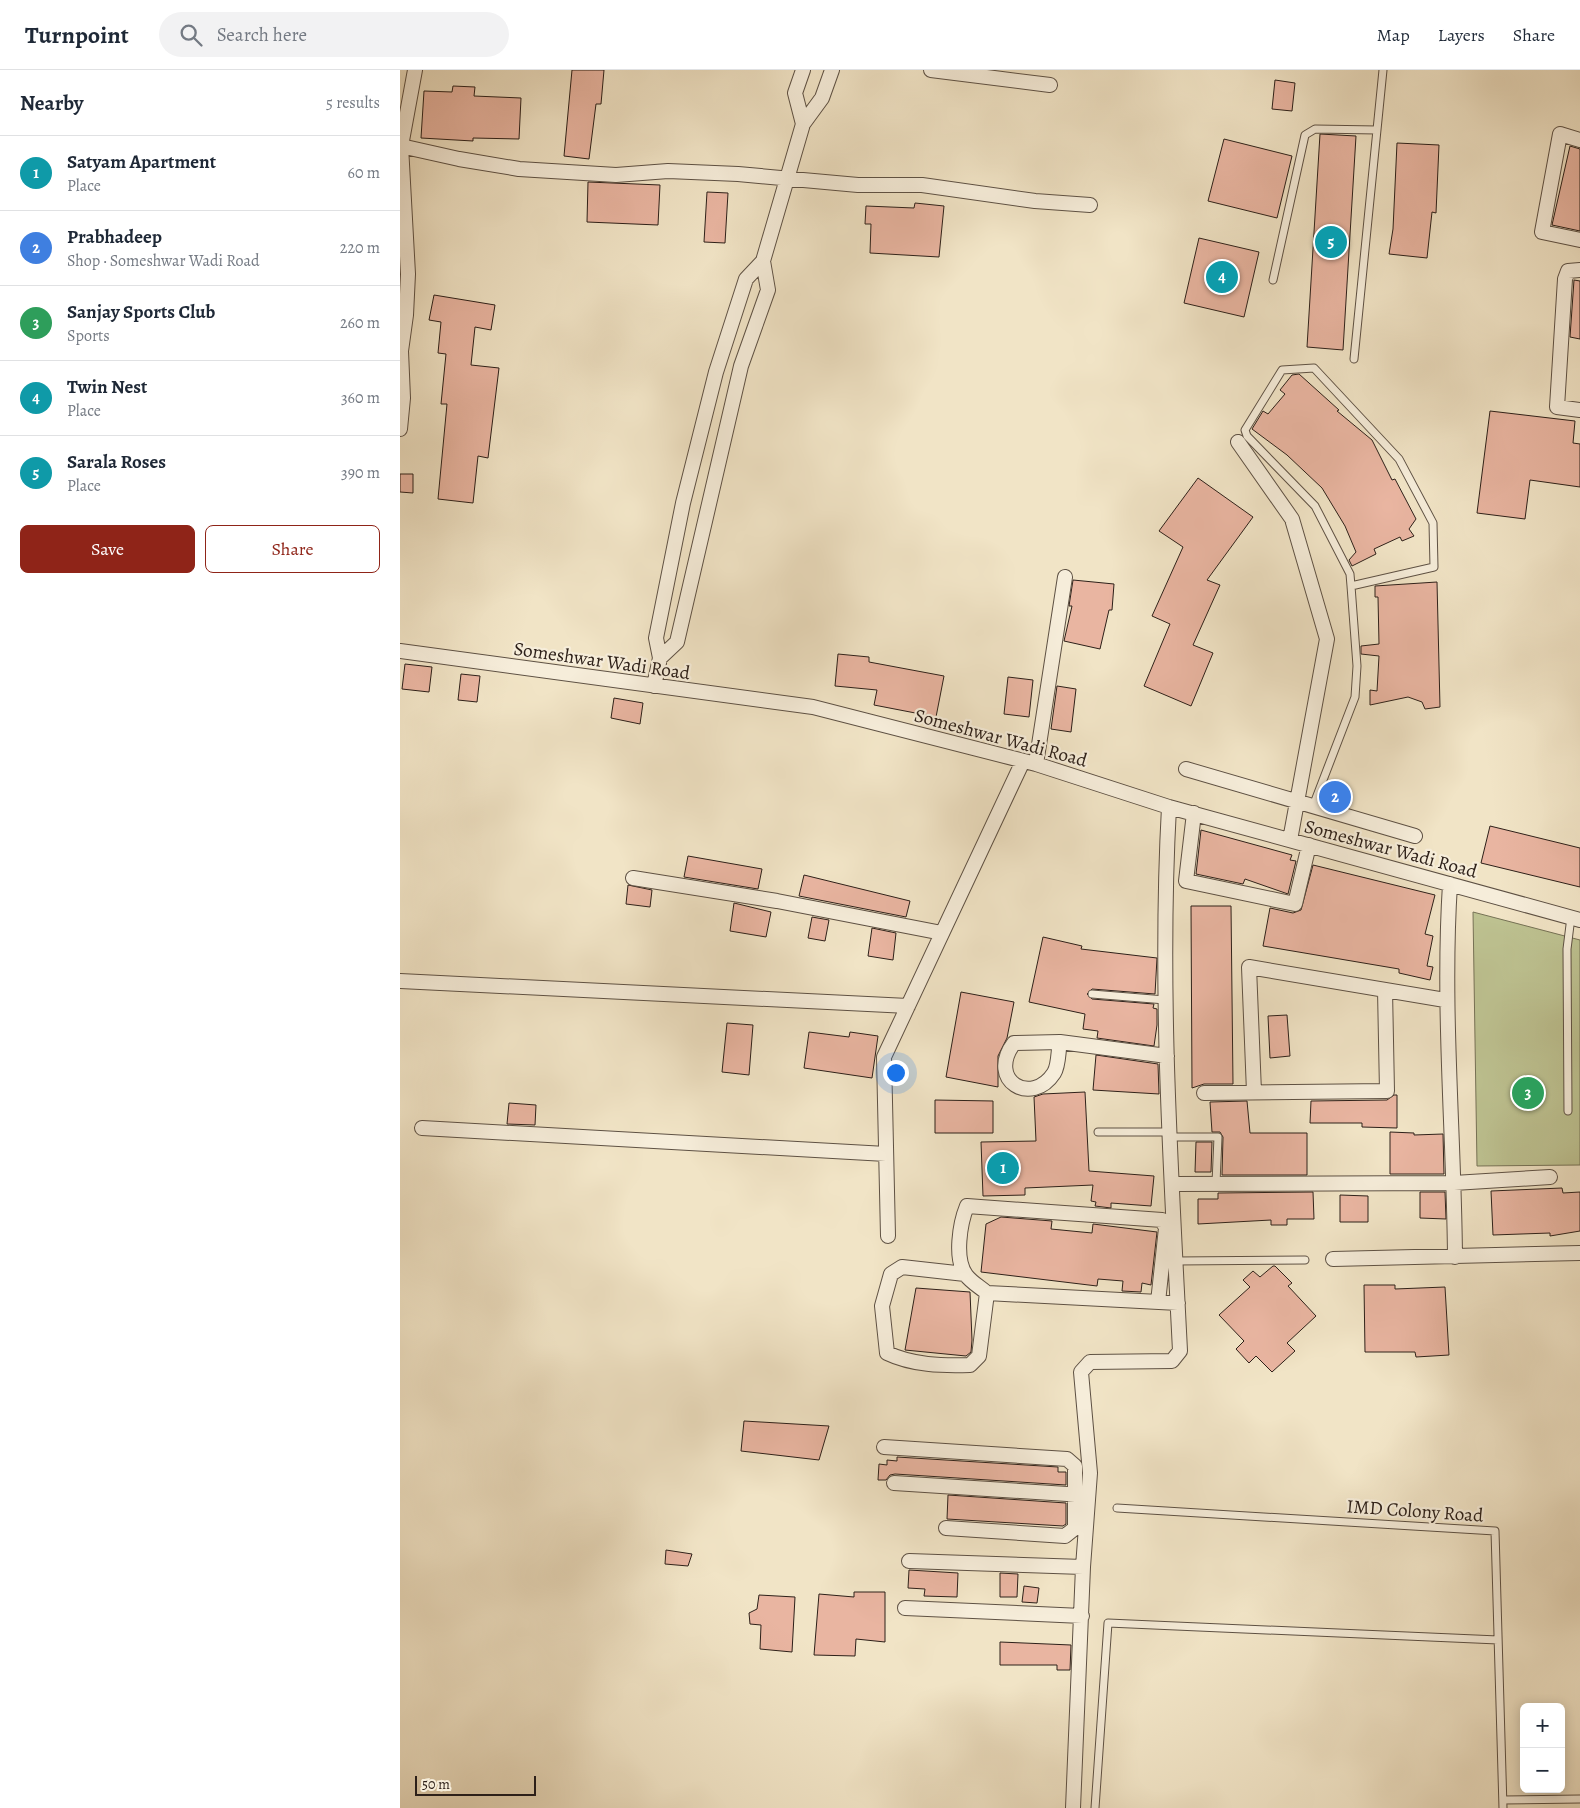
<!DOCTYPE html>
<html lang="en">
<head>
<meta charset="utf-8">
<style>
  body { margin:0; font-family:Alegreya,serif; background:#f2f2f3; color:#1f2937 }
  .controls { position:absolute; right:15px; bottom:15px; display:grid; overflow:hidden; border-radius:8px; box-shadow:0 2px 12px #0003 }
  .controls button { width:45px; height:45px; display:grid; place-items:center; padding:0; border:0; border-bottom:1px solid #e0e1e3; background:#fff; color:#1f2937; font:25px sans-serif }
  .scale { position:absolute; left:15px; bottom:12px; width:121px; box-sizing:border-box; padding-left:5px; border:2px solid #2d2019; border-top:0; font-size:14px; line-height:18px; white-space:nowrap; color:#2d2019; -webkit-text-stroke:4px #f6edda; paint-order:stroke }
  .you { position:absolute; left:495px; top:1002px; width:18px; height:18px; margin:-12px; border:4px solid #fff; border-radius:50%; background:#1a73e8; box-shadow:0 0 0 8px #1a73e833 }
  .badge { display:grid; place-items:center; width:32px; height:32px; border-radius:50%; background:#8f2418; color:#fff; font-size:16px; font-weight:700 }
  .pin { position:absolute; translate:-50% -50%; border:2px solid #fff; box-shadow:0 1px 5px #0006 }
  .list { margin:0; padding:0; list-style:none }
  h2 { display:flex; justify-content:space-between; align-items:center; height:65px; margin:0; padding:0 20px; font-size:21px }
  h2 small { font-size:16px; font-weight:400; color:#747a83 }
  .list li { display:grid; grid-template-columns:32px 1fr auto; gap:15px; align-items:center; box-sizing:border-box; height:75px; padding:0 20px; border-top:1px solid #e0e1e3 }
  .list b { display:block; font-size:19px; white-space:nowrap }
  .list p { margin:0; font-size:16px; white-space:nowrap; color:#747a83 }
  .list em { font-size:16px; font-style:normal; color:#747a83 }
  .actions { display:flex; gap:10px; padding:15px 20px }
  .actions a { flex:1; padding:11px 0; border:1px solid #8f2418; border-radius:8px; text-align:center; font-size:18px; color:#8f2418 }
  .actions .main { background:#8f2418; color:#fff }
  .icon { flex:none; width:28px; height:28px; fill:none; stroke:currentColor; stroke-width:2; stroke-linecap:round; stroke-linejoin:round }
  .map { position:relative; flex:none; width:1180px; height:1738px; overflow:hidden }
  header { display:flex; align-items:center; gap:30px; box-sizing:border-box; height:70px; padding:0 25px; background:#fff; border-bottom:1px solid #e0e1e3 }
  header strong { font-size:24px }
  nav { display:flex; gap:28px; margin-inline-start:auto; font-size:18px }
  .search { width:350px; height:45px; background:#f2f2f3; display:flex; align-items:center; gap:12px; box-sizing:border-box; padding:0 18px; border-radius:28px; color:#747a83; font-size:19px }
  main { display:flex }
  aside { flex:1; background:#fff }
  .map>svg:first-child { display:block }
</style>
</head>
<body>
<header>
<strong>Turnpoint</strong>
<div class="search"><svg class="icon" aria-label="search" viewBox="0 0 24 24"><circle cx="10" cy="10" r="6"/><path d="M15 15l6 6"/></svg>Search here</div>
<nav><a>Map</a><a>Layers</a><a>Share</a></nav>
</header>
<main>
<aside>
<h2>Nearby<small>5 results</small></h2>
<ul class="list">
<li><span class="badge" style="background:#0f9aa8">1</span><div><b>Satyam Apartment</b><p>Place</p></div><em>60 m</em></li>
<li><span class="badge" style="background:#3f7fe0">2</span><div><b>Prabhadeep</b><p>Shop · Someshwar Wadi Road</p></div><em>220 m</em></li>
<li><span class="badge" style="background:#2e9e5b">3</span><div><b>Sanjay Sports Club</b><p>Sports</p></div><em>260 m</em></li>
<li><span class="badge" style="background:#0f9aa8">4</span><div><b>Twin Nest</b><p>Place</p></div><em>360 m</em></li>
<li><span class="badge" style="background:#0f9aa8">5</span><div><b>Sarala Roses</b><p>Place</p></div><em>390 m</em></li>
</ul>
<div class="actions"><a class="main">Save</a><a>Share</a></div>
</aside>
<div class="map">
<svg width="1180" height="1738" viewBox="0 0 1180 1738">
  <rect width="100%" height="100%" fill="#f1e4c6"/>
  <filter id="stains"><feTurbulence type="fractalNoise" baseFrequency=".004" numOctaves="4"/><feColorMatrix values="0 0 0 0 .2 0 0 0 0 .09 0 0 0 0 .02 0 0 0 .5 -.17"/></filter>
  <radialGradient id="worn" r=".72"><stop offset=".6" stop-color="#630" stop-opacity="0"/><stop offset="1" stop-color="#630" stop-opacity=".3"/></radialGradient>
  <path fill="#bec392" stroke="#767256" d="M 1073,842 L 1180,870 L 1180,1095 L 1077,1096 Z"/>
  <path fill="#e9b5a1" stroke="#2d2019" d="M 172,0 L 204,0 L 201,34 L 196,34 L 189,89 L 164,86 Z
    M 875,10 L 895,13 L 892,41 L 872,39 Z
    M 53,16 L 75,17 L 74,26 L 121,28 L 119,69 L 73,68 L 73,71 L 21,68 L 24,21 L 52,22 Z
    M 920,64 L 956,66 L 943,280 L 907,277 Z
    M 824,69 L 892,86 L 877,148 L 808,131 Z
    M 997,73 L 1039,75 L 1036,143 L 1032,142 L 1027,188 L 989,184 L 993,159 Z
    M 1170,76 L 1180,79 L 1180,161 L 1152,155 Z
    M 188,112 L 260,115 L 258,155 L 187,152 Z
    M 307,122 L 328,123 L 325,173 L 304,172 Z
    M 515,133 L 544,136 L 539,187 L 470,183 L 471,154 L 465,154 L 466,136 L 514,138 Z
    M 799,168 L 859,182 L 844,247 L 784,233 Z
    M 1174,210 L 1180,211 L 1180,269 L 1170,267 Z
    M 34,225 L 95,235 L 91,260 L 75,257 L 71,295 L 99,298 L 88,388 L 78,386 L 73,433 L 38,429 L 47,334 L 41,334 L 46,284 L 38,283 L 41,252 L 29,250 Z
    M 899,304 L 939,340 L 937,341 L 972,370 L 992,410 L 995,409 L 1016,449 L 1009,459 L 1014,466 L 1002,471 L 1000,467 L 974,479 L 976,484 L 952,496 L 949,490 L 956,482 L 945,456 L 922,418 L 887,385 L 852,359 L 863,341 L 868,344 L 885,324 L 880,320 L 892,305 Z
    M 1090,341 L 1175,351 L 1173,373 L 1180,374 L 1180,417 L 1130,410 L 1125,449 L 1077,443 Z
    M 0,404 L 13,404 L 13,423 L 0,422 Z
    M 798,408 L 853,447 L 807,510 L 820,515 L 793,575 L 813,583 L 791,636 L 744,616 L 770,554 L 752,546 L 783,477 L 759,461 Z
    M 673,510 L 714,514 L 712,540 L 709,540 L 700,579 L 664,571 L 672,536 L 669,536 Z
    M 1037,512 L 1040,637 L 1025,639 L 1022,632 L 1008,627 L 970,635 L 970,620 L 977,621 L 979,586 L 961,584 L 961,576 L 979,574 L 978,527 L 975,527 L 975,516 Z
    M 438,584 L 469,587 L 469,592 L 544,606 L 536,647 L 474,635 L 477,620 L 435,616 Z
    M 5,594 L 32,597 L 29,622 L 2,619 Z
    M 61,604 L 80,606 L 77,632 L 58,630 Z
    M 608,607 L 633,610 L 629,647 L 604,644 Z
    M 657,616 L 676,619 L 671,662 L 651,659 Z
    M 214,628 L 243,633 L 240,654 L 211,648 Z
    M 1090,756 L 1180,778 L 1180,817 L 1081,793 Z
    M 801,760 L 892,785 L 890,790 L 896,791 L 888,824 L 845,809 L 843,814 L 796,804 Z
    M 288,786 L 362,799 L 358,819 L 284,807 Z
    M 913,795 L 1035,825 L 1025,864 L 1033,866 L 1027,896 L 1033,897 L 1030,910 L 999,903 L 999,899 L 863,876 L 870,838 L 893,843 L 901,840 Z
    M 404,805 L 510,831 L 506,847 L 399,826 Z
    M 228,815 L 252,820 L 250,837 L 226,834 Z
    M 334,833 L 371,842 L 366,867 L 330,861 Z
    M 791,836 L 831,836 L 833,1014 L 804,1014 L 792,1018 Z
    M 412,847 L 429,850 L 425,871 L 408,868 Z
    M 472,858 L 496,863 L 493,890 L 468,886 Z
    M 643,867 L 682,876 L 681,879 L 757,888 L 755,924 L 692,919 L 687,924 L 692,929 L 754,934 L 753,938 L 757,939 L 757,955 L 754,976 L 697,968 L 698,961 L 683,959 L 685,944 L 629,932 Z
    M 561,922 L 614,932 L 607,968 L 598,986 L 598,1017 L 546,1007 Z
    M 887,945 L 890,986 L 870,988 L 868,946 Z
    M 327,953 L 353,955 L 349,1005 L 322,1002 Z
    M 409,962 L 449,967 L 450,962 L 478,966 L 472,1008 L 404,998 Z
    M 696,985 L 758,994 L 759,1024 L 693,1020 Z
    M 685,1022 L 689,1101 L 754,1106 L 751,1136 L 711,1133 L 711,1138 L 695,1136 L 696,1132 L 691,1131 L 693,1115 L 625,1118 L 625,1125 L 583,1126 L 581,1072 L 636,1071 L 634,1027 L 643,1024 Z
    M 994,1025 L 997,1025 L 997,1058 L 962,1057 L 962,1053 L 910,1053 L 911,1031 L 987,1030 Z
    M 535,1030 L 593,1031 L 593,1063 L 535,1063 Z
    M 847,1031 L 850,1063 L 907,1063 L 907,1105 L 822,1105 L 823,1067 L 820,1062 L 812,1062 L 810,1032 Z
    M 109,1033 L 136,1035 L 135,1055 L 107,1054 Z
    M 990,1062 L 1014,1063 L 1014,1065 L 1043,1064 L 1044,1104 L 990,1104 Z
    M 796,1072 L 812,1072 L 811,1102 L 795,1102 Z
    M 1162,1118 L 1163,1123 L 1180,1122 L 1180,1161 L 1150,1166 L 1150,1163 L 1093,1165 L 1091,1121 Z
    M 913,1122 L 914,1149 L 887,1149 L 887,1155 L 871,1155 L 871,1150 L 798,1154 L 798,1129 L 818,1129 L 818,1123 Z
    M 1020,1122 L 1045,1122 L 1046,1149 L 1020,1148 Z
    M 940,1125 L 968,1126 L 968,1152 L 940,1152 Z
    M 601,1147 L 652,1151 L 651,1159 L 692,1163 L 693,1154 L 757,1162 L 751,1215 L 742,1213 L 741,1222 L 722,1221 L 723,1211 L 698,1209 L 697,1216 L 581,1202 L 586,1154 Z
    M 873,1196 L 875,1196 L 892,1213 L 888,1216 L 916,1246 L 887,1273 L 895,1281 L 872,1302 L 856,1286 L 849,1293 L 836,1279 L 844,1271 L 819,1245 L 850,1217 L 843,1210 L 853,1201 L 860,1207 Z
    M 964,1215 L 995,1215 L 995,1219 L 1045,1217 L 1049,1285 L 1016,1287 L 1015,1282 L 965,1282 Z
    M 516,1218 L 570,1222 L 572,1270 L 571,1282 L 566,1286 L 505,1280 Z
    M 344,1351 L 429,1356 L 419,1390 L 341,1381 Z
    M 497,1387 L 658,1397 L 658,1402 L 666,1402 L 666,1415 L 495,1404 L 490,1405 L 486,1410 L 478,1410 L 479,1394 L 487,1395 L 487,1390 L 497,1391 Z
    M 548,1425 L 666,1433 L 666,1454 L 663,1456 L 547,1449 Z
    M 266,1480 L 292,1484 L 288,1496 L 265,1494 Z
    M 509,1500 L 558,1503 L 557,1527 L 524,1526 L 525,1519 L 508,1518 Z
    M 600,1503 L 618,1504 L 617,1527 L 600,1527 Z
    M 624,1516 L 639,1518 L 637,1533 L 622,1532 Z
    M 454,1522 L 485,1522 L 485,1572 L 456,1569 L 455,1586 L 414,1585 L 419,1524 L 454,1527 Z
    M 359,1525 L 395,1527 L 392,1582 L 360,1579 L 361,1555 L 350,1554 L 349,1543 L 357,1539 Z
    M 600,1572 L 671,1575 L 670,1600 L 657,1600 L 657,1595 L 600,1595 Z"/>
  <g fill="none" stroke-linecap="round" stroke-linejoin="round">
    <g stroke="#5e5144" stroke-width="9">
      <path id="service" d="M 873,210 L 905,65 L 915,59 L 977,60
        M 954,289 L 983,0
        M 913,736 L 955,627 L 957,596 L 951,516 L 950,504 L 915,436 L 847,366 L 845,360 L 882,300 L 914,298 L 999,389 L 1033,453 L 1034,497 L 951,516
        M 692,924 L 765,930
        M 1168,1041 L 1167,879 L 1171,847
        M 698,1062 L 770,1062
        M 770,1067 L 818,1067 L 816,1113
        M 776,1191 L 905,1190
        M 717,1438 L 1095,1461 L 1103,1738
        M 1103,1730 L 1180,1729
        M 695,1738 L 708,1553 L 1098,1570"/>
    </g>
    <g stroke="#5e5144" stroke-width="16">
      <path id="minor" d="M 15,0 L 1,76 L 59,89 L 119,99 L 216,105 L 268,101 L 338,104 L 458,115 L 522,115 L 635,131 L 690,135
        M 403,0 L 395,23 L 403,54 L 422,28 L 432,0
        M 531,0 L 650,15
        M 1180,70 L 1160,64 L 1142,162 L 1180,170
        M 1180,200 L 1168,201 L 1165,209 L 1157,337 L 1180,340
        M 0,359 L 3,328 L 1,281 L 6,245 L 8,204 L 1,76
        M 838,372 L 892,449 L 927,569 L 890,770
        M 0,581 L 413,637 L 636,694 L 769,737 L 1180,850
        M 260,588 L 277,572 L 341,296 L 368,220 L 363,191
        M 254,616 L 260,588 L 256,568 L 283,433 L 316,302 L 346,209 L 363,191 L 403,54
        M 636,694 L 665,507
        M 786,699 L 1015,766
        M 794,743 L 786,811 L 895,834 L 909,775
        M 233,808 L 377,831 L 542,863
        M 1050,814 C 1042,938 1054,1063 1055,1187
        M 0,911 L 508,936
        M 660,972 C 658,981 659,995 654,1003 C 632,1037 586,1011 614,973 L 660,972 L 767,986
        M 854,1022 L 849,897 L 1045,930
        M 804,1023 L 987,1021 L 985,920
        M 22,1058 L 486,1084
        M 772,1114 L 1054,1113 L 1150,1107
        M 488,1166 L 484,987 L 623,691
        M 933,1189 L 1180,1183
        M 565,1204 L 502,1197 L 491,1204 L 482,1236 L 487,1283 C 512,1295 542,1296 570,1295 L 579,1286 L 587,1223
        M 758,1232 L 766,1158 L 762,1150 L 567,1136 C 560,1153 554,1189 566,1205 C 571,1212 580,1217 587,1223 L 778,1233
        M 484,1377 L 667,1389 L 675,1396 L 675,1458 L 665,1466 L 546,1458
        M 494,1413 L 683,1425
        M 509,1491 L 683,1497
        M 505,1538 L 682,1546
        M 673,1738 L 683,1497 L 690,1403 L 681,1302 L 690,1292 L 772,1291 L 780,1281 C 771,1100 759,918 769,737"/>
    </g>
    <use href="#service" stroke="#f6edda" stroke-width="7"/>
    <use href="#minor" stroke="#f6edda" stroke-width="14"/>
  </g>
  <g text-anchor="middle" stroke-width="4.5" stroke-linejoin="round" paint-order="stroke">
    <g font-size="19" fill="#2d2019" stroke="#f6edda">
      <text transform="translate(202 590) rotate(8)" y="7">Someshwar Wadi Road</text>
      <text transform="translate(601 667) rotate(15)" y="7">Someshwar Wadi Road</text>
      <text transform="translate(991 778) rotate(15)" y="7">Someshwar Wadi Road</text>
      <text transform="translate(1015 1440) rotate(4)" y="7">IMD Colony Road</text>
    </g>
  </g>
  <rect width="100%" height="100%" filter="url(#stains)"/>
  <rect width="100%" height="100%" fill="url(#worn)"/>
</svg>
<div class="controls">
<button>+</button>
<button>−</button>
</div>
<div class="scale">50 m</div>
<div class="you"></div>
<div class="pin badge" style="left:603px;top:1098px;background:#0f9aa8">1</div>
<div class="pin badge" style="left:935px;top:727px;background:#3f7fe0">2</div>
<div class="pin badge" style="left:1128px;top:1023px;background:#2e9e5b">3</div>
<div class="pin badge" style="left:822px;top:207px;background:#0f9aa8">4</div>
<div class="pin badge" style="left:931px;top:172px;background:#0f9aa8">5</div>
</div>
</main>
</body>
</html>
